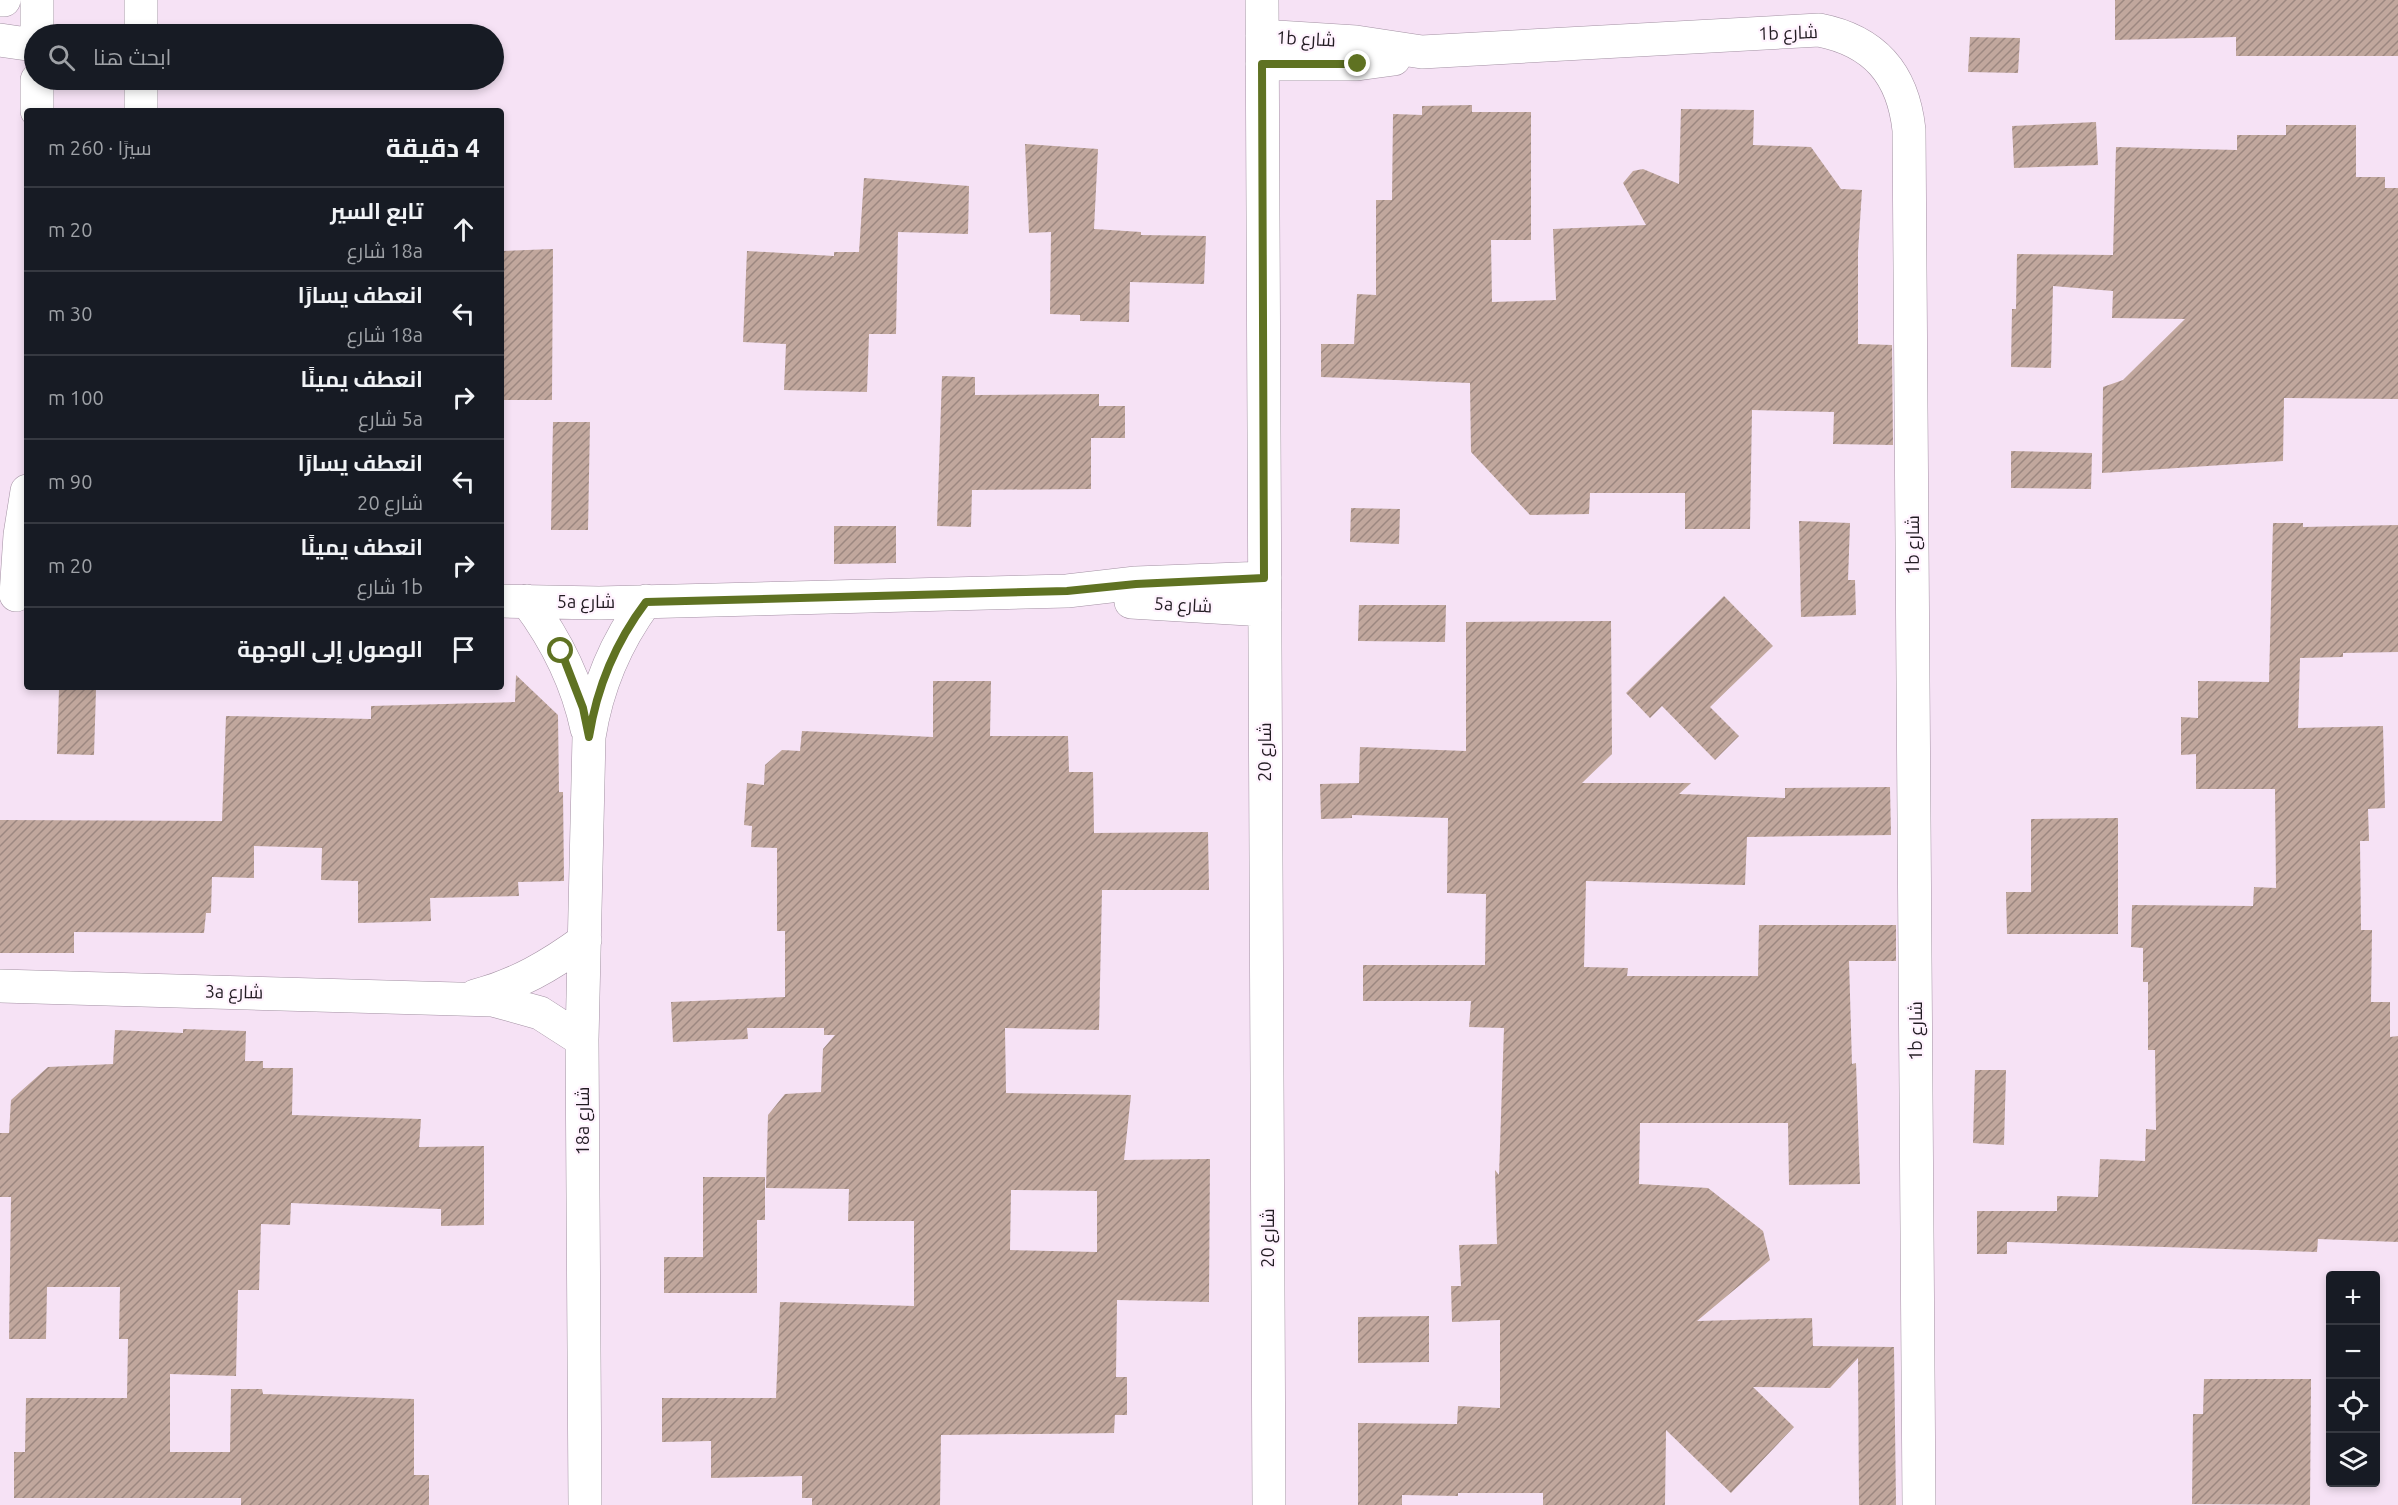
<!DOCTYPE html>
<html lang="ar">
<head>
<meta charset="utf-8">
<style>
  body { margin:0; font-family:Ubuntu,Cairo,sans-serif; background:#20242c; color:#f1f3f6; direction:rtl }
  .controls { position:absolute; right:18px; bottom:18px; display:grid; overflow:hidden; border-radius:6px; box-shadow:0 3px 9px #0003 }
  .controls button { width:54px; height:54px; display:grid; place-items:center; padding:0; border:0; border-bottom:2px solid #363941; background:#171b24; color:#f1f3f6; font:30px sans-serif }
  .stop { position:absolute; width:18px; height:18px; margin:-14px; border:4px solid #5f7222; border-radius:50%; background:#fff }
  .stop.end { background:#5f7222; border-color:#fff; box-shadow:0 2px 6px #0008 }
  .list { margin:0; padding:0; list-style:none }
  h2 { display:flex; justify-content:space-between; align-items:center; height:78px; margin:0; padding:0 24px; font-size:26px }
  h2 small { font-size:20px; font-weight:400; color:#9ea1a6 }
  .list li { display:grid; grid-template-columns:39px 1fr auto; gap:18px; align-items:center; box-sizing:border-box; height:84px; padding:0 24px; border-top:2px solid #363941 }
  .list b { display:block; font-size:22px; white-space:nowrap }
  .list p { margin:0; font-size:20px; white-space:nowrap; color:#9ea1a6 }
  .list em { font-size:20px; font-style:normal; color:#9ea1a6 }
  .icon { flex:none; width:33px; height:33px; fill:none; stroke:currentColor; stroke-width:2; stroke-linecap:round; stroke-linejoin:round }
  .map { position:relative; flex:none; width:2398px; height:1505px; overflow:hidden; direction:ltr }
  .search { position:absolute; background:#171b24; box-shadow:0 3px 9px #0003; left:24px; top:24px; width:480px; height:66px; display:flex; align-items:center; gap:15px; box-sizing:border-box; padding:0 21px; border-radius:33px; color:#9ea1a6; font-size:22px }
  .panel { position:absolute; background:#171b24; box-shadow:0 3px 9px #0003; left:24px; top:108px; width:480px; height:582px; border-radius:6px; direction:rtl }
  .map>svg:first-child { display:block }
</style>
</head>
<body>
<div class="map">
<svg width="2398" height="1505" viewBox="0 0 2398 1505">
  <defs>
    <pattern id="building-hatch" width="6" height="6" patternUnits="userSpaceOnUse" patternTransform="scale(1.5)"><rect width="6" height="6" fill="#c1a79d"/><path d="M-1 1l2-2M0 6l6-6M5 7l2-2" fill="none" stroke="#9c8780"/></pattern>
  </defs>
  <rect width="100%" height="100%" fill="#f6e2f5"/>
  <path fill="url(#building-hatch)" fill-rule="evenodd" d="M 2115,0 L 2398,0 L 2398,56 L 2236,56 L 2236,37 L 2115,40 Z
    M 1970,37 L 2020,38 L 2018,73 L 1968,72 Z
    M 1472,105 L 1472,112 L 1531,112 L 1531,240 L 1491,240 L 1492,302 L 1556,300 L 1553,229 L 1646,225 L 1623,183 L 1633,171 L 1643,169 L 1679,184 L 1681,109 L 1754,110 L 1753,145 L 1811,147 L 1841,189 L 1862,190 L 1858,252 L 1858,344 L 1892,345 L 1893,445 L 1833,444 L 1834,412 L 1752,410 L 1750,529 L 1685,529 L 1685,493 L 1590,493 L 1589,514 L 1530,515 L 1471,452 L 1470,383 L 1321,377 L 1321,344 L 1354,344 L 1357,294 L 1376,295 L 1376,200 L 1392,200 L 1393,114 L 1422,115 L 1422,106 Z
    M 2096,122 L 2098,165 L 2014,168 L 2012,126 Z
    M 2286,125 L 2356,125 L 2356,177 L 2385,177 L 2385,188 L 2398,188 L 2398,399 L 2284,398 L 2283,461 L 2102,473 L 2103,387 L 2123,380 L 2185,319 L 2112,318 L 2113,291 L 2053,286 L 2051,368 L 2011,367 L 2012,309 L 2016,309 L 2017,254 L 2113,255 L 2116,147 L 2237,150 L 2237,135 L 2286,135 Z
    M 1025,144 L 1098,149 L 1094,229 L 1141,232 L 1141,235 L 1206,236 L 1204,284 L 1130,282 L 1129,322 L 1080,321 L 1080,315 L 1050,314 L 1051,232 L 1029,233 Z
    M 864,178 L 969,186 L 968,234 L 898,232 L 896,334 L 869,334 L 867,392 L 784,390 L 786,344 L 743,342 L 747,251 L 834,256 L 834,252 L 859,252 Z
    M 553,249 L 552,400 L 501,400 L 501,251 Z
    M 942,376 L 975,377 L 975,395 L 1099,394 L 1099,406 L 1125,406 L 1125,438 L 1091,438 L 1091,489 L 972,490 L 971,527 L 937,526 Z
    M 553,422 L 590,422 L 588,530 L 551,530 Z
    M 2011,451 L 2092,453 L 2091,489 L 2011,488 Z
    M 1351,508 L 1400,509 L 1399,544 L 1350,542 Z
    M 1799,521 L 1850,523 L 1848,580 L 1855,580 L 1856,615 L 1801,617 Z
    M 2273,523 L 2303,523 L 2303,527 L 2398,525 L 2398,652 L 2343,653 L 2343,657 L 2300,658 L 2298,728 L 2383,726 L 2385,808 L 2368,809 L 2369,841 L 2360,841 L 2361,930 L 2372,930 L 2371,1002 L 2390,1002 L 2390,1037 L 2398,1036 L 2398,1242 L 2318,1239 L 2317,1252 L 2007,1242 L 2007,1254 L 1977,1254 L 1977,1211 L 2057,1211 L 2057,1196 L 2098,1197 L 2100,1159 L 2145,1161 L 2146,1129 L 2156,1130 L 2155,1050 L 2148,1050 L 2148,982 L 2143,982 L 2143,948 L 2131,947 L 2132,905 L 2253,906 L 2254,887 L 2276,888 L 2275,789 L 2196,789 L 2196,754 L 2181,755 L 2181,717 L 2198,718 L 2198,681 L 2269,682 Z
    M 834,526 L 896,526 L 896,563 L 834,564 Z
    M 1724,596 L 1773,646 L 1710,707 L 1739,736 L 1715,760 L 1662,706 L 1650,718 L 1626,693 Z
    M 1359,605 L 1446,605 L 1445,642 L 1358,641 Z
    M 1611,621 L 1612,754 L 1582,783 L 1691,783 L 1679,794 L 1785,798 L 1785,788 L 1890,787 L 1891,835 L 1747,837 L 1745,885 L 1586,881 L 1584,967 L 1628,968 L 1627,976 L 1758,976 L 1759,925 L 1896,925 L 1896,961 L 1849,961 L 1852,1064 L 1856,1063 L 1860,1184 L 1789,1185 L 1788,1123 L 1640,1123 L 1639,1184 L 1708,1188 L 1763,1231 L 1770,1260 L 1697,1321 L 1812,1318 L 1813,1346 L 1894,1347 L 1896,1505 L 1859,1505 L 1858,1358 L 1830,1388 L 1753,1387 L 1794,1427 L 1731,1493 L 1666,1430 L 1665,1505 L 1543,1505 L 1543,1493 L 1458,1493 L 1458,1496 L 1402,1495 L 1402,1505 L 1358,1505 L 1358,1423 L 1457,1424 L 1458,1406 L 1500,1408 L 1500,1320 L 1452,1322 L 1451,1286 L 1461,1286 L 1459,1245 L 1497,1244 L 1495,1170 L 1499,1175 L 1504,1028 L 1469,1027 L 1471,1001 L 1363,1001 L 1363,965 L 1485,965 L 1486,894 L 1447,893 L 1448,818 L 1352,815 L 1352,818 L 1321,819 L 1320,784 L 1359,783 L 1360,747 L 1466,751 L 1466,622 Z
    M 516,675 L 558,715 L 559,792 L 563,792 L 564,881 L 518,882 L 519,896 L 430,898 L 431,921 L 358,923 L 358,881 L 321,880 L 322,848 L 254,846 L 254,878 L 212,877 L 211,913 L 206,913 L 204,933 L 74,932 L 74,953 L 0,953 L 0,820 L 222,821 L 226,716 L 371,719 L 371,706 L 515,702 Z
    M 933,681 L 991,681 L 990,736 L 1068,736 L 1069,772 L 1093,772 L 1094,833 L 1208,832 L 1209,890 L 1102,890 L 1099,1030 L 1005,1028 L 1006,1093 L 1131,1095 L 1124,1160 L 1210,1159 L 1209,1302 L 1117,1300 L 1116,1377 L 1127,1377 L 1127,1415 L 1115,1415 L 1114,1433 L 941,1435 L 940,1505 L 812,1505 L 812,1498 L 802,1498 L 802,1476 L 711,1478 L 711,1441 L 662,1442 L 662,1398 L 776,1398 L 780,1302 L 914,1306 L 914,1221 L 848,1221 L 849,1189 L 766,1188 L 768,1115 L 785,1094 L 821,1092 L 823,1049 L 835,1035 L 824,1035 L 824,1028 L 747,1028 L 748,1039 L 673,1042 L 671,1002 L 785,997 L 785,931 L 777,931 L 777,848 L 751,847 L 752,826 L 744,825 L 747,783 L 764,785 L 765,765 L 782,750 L 800,751 L 802,731 L 933,737 ZM 1011,1190 L 1097,1191 L 1097,1252 L 1010,1250 Z
    M 59,689 L 96,689 L 94,755 L 57,754 Z
    M 2118,818 L 2118,934 L 2007,934 L 2006,892 L 2031,892 L 2031,819 Z
    M 183,1029 L 246,1031 L 245,1061 L 263,1061 L 263,1068 L 293,1068 L 292,1115 L 421,1119 L 419,1147 L 484,1146 L 484,1225 L 441,1226 L 441,1209 L 291,1203 L 290,1225 L 261,1224 L 259,1290 L 238,1290 L 236,1376 L 170,1374 L 170,1452 L 230,1452 L 231,1389 L 262,1389 L 263,1394 L 414,1399 L 414,1475 L 429,1475 L 429,1505 L 241,1505 L 241,1498 L 14,1498 L 14,1452 L 25,1452 L 26,1398 L 127,1398 L 128,1339 L 119,1339 L 120,1287 L 47,1287 L 46,1339 L 9,1339 L 11,1197 L 0,1197 L 0,1133 L 9,1133 L 11,1100 L 48,1067 L 113,1064 L 115,1030 L 183,1033 Z
    M 1975,1070 L 2006,1070 L 2004,1145 L 1973,1143 Z
    M 703,1177 L 765,1177 L 765,1220 L 757,1220 L 757,1293 L 664,1293 L 664,1257 L 703,1257 Z
    M 1429,1316 L 1429,1362 L 1358,1363 L 1358,1317 Z
    M 2204,1379 L 2311,1379 L 2310,1505 L 2192,1504 L 2193,1414 L 2203,1414 Z"/>
  <g fill="none" stroke-linecap="round" stroke-linejoin="round">
    <g stroke="#a391a3" stroke-width="34">
      <path id="minor" d="M 0,0 L 4,0
        M 37,0 L 37,34
        M 1262,0 L 1269,1505
        M 141,34 L 141,0
        M 1262,36 L 1356,42 L 1422,52 L 1819,30 C 1875,41 1903,74 1909,130 L 1919,1505
        M 0,40 L 34,45
        M 1262,64 L 1357,64 L 1394,59
        M 37,80 L 37,111
        M 141,111 L 141,80
        M 16,595 L 20,535 L 27,491
        M 501,601 L 599,603 L 1067,591 L 1136,583 L 1265,578
        M 527,601 C 557,641 577,681 587,729
        M 1131,602 L 1265,610
        M 0,986 L 493,1000 L 540,1013 L 582,1040
        M 475,996 C 517,985 551,965 585,940
        M 585,1505 L 582,1040 L 589,737 C 597,686 615,643 646,601"/>
    </g>
    <use href="#minor" stroke="#fff" stroke-width="33"/>
  </g>
  <g fill="none" stroke-linecap="round" stroke-linejoin="round">
    <path stroke="#5f7222" stroke-width="8" d="M 561,651 L 583,708 L 589,737 C 597,686 615,643 646,602 L 1067,591 L 1136,584 L 1264,578 L 1262,64 L 1358,64"/>
  </g>
  <g text-anchor="middle" stroke-width="4.5" stroke-linejoin="round" paint-order="stroke">
    <g font-size="18" fill="#231c23" stroke="#fff3fe">
      <text transform="translate(1788 33) rotate(-2)" y="6">1b شارع</text>
      <text transform="translate(1306 39) rotate(3)" y="6">1b شارع</text>
      <text transform="translate(1913 545) rotate(-90)" y="6">1b شارع</text>
      <text x="586" y="608">5a شارع</text>
      <text transform="translate(1183 605) rotate(3)" y="6">5a شارع</text>
      <text transform="translate(1265 752) rotate(-90)" y="6">شارع 20</text>
      <text transform="translate(234 992) rotate(1)" y="6">3a شارع</text>
      <text transform="translate(1916 1031) rotate(-90)" y="6">1b شارع</text>
      <text transform="translate(583 1121) rotate(-90)" y="6">18a شارع</text>
      <text transform="translate(1268 1238) rotate(-90)" y="6">شارع 20</text>
    </g>
  </g>
</svg>
<div class="controls">
<button>+</button>
<button>−</button>
<button><svg class="icon" aria-label="locate" viewBox="0 0 24 24"><circle cx="12" cy="12" r="6"/><path d="M12 2v4M12 18v4M2 12h4M18 12h4"/></svg></button>
<button><svg class="icon" aria-label="layers" viewBox="0 0 24 24"><path d="M12 4l9 5-9 5-9-5zM3 14l9 5 9-5"/></svg></button>
</div>
<div class="stop" style="left:561px;top:651px"></div>
<div class="stop end" style="left:1358px;top:64px"></div>
<div class="search"><svg class="icon" aria-label="search" viewBox="0 0 24 24"><circle cx="10" cy="10" r="6"/><path d="M15 15l6 6"/></svg>ابحث هنا</div>
<section class="panel">
<h2>4 دقيقة<small>سيرًا · 260 m</small></h2>
<ul class="list">
<li><svg class="icon" aria-label="ahead" viewBox="0 0 24 24"><path d="M12 20V5M6 11l6-6 6 6"/></svg><div><b>تابع السير</b><p>18a شارع</p></div><em>20 m</em></li>
<li><svg class="icon" aria-label="left" viewBox="0 0 24 24"><path d="M17 20v-9H6M10 6l-5 5 5 5"/></svg><div><b>انعطف يسارًا</b><p>18a شارع</p></div><em>30 m</em></li>
<li><svg class="icon" aria-label="right" viewBox="0 0 24 24"><path d="M7 20v-9h11M14 6l5 5-5 5"/></svg><div><b>انعطف يمينًا</b><p>5a شارع</p></div><em>100 m</em></li>
<li><svg class="icon" aria-label="left" viewBox="0 0 24 24"><path d="M17 20v-9H6M10 6l-5 5 5 5"/></svg><div><b>انعطف يسارًا</b><p>شارع 20</p></div><em>90 m</em></li>
<li><svg class="icon" aria-label="right" viewBox="0 0 24 24"><path d="M7 20v-9h11M14 6l5 5-5 5"/></svg><div><b>انعطف يمينًا</b><p>1b شارع</p></div><em>20 m</em></li>
<li><svg class="icon" aria-label="arrive" viewBox="0 0 24 24"><path d="M6 21V4h12l-3 4 3 4H6"/></svg><div><b>الوصول إلى الوجهة</b></div></li>
</ul>
</section>
</div>
</body>
</html>
